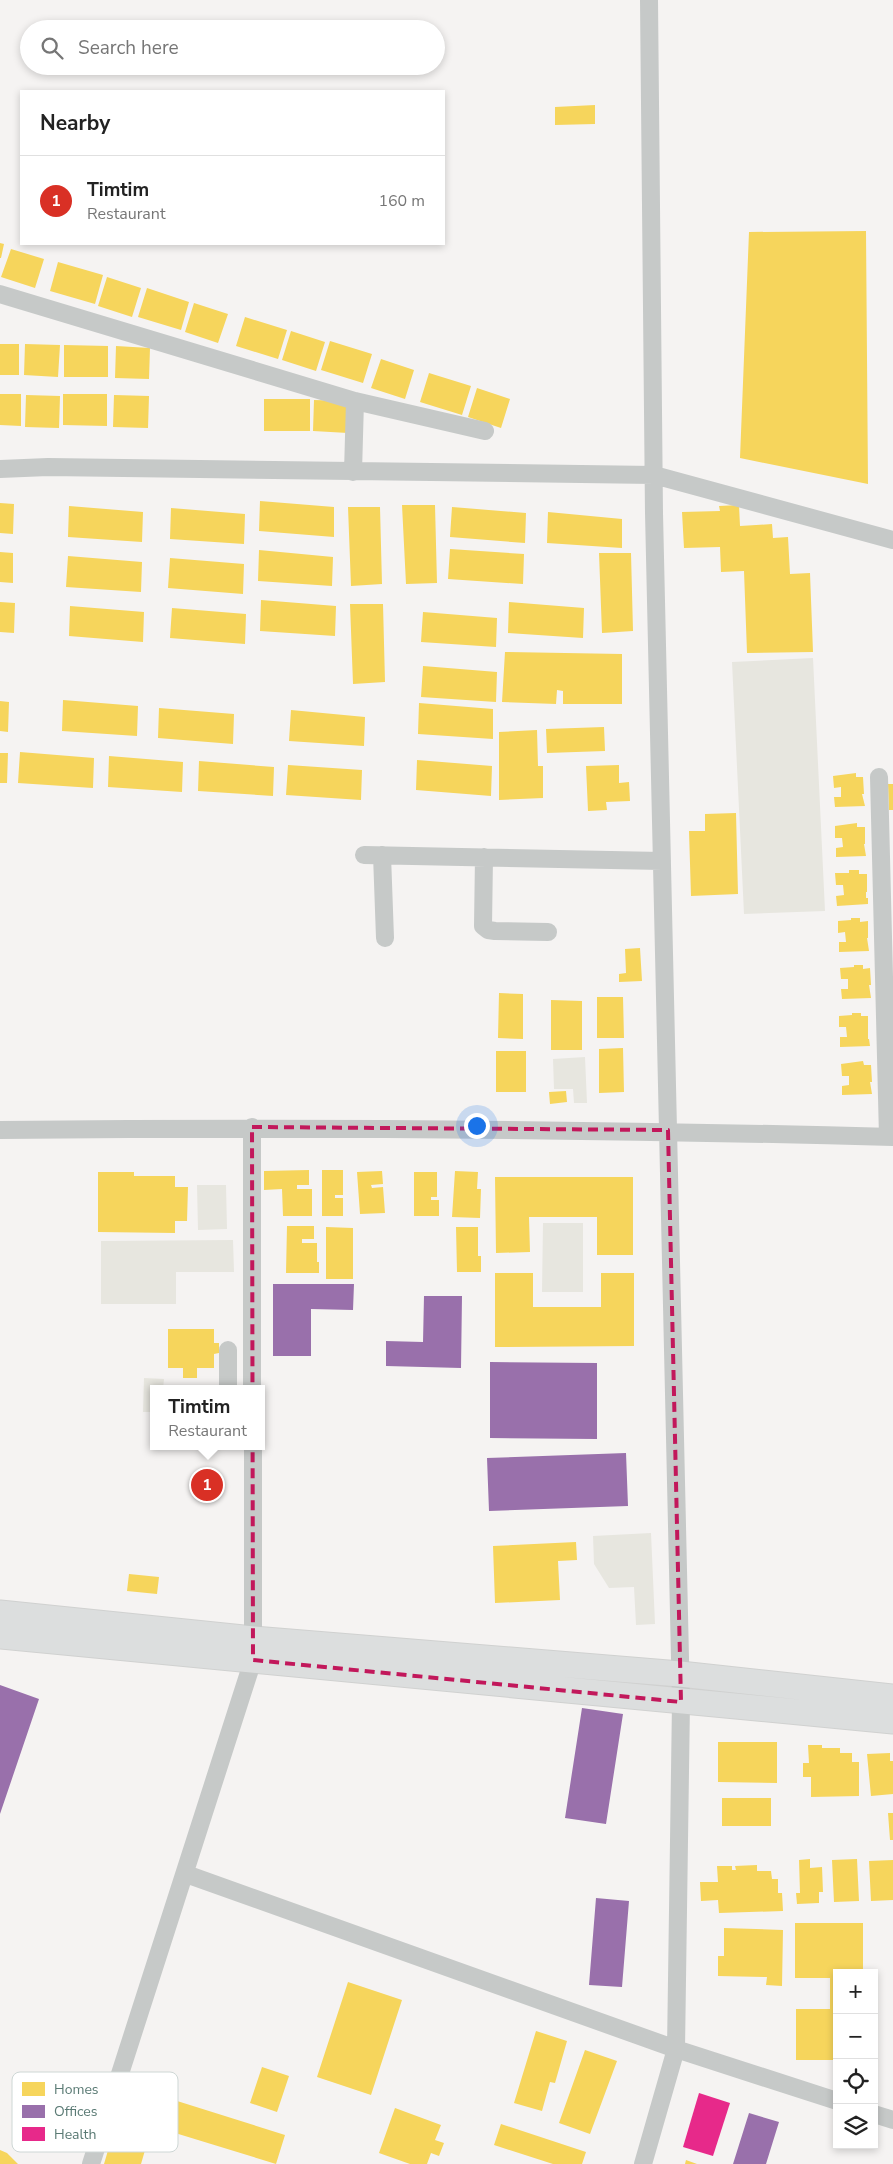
<!DOCTYPE html>
<html lang="en">
<head>
<meta charset="utf-8">
<style>
  body { margin:0; font-family:"Nunito Sans",sans-serif; background:#f2f2f2; color:#222 }
  .controls { position:absolute; right:15px; bottom:15px; display:grid; overflow:hidden; border-radius:0px; box-shadow:0 2px 8px #0003 }
  .controls button { width:45px; height:45px; display:grid; place-items:center; padding:0; border:0; border-bottom:1px solid #e0e0e0; background:#fff; color:#222; font:25px sans-serif }
  .you { position:absolute; left:476px; top:1125px; width:18px; height:18px; margin:-12px; border:4px solid #fff; border-radius:50%; background:#1a73e8; box-shadow:0 0 0 8px #1a73e833 }
  .badge { display:grid; place-items:center; width:32px; height:32px; border-radius:50%; background:#d93025; color:#fff; font-size:16px; font-weight:700 }
  .pin { position:absolute; translate:-50% -50%; border:2px solid #fff; box-shadow:0 1px 5px #0006 }
  .popup { position:absolute; left:150px; top:1385px; width:115px; height:65px; box-sizing:border-box; display:grid; place-content:center; border-radius:0px; background:#fff; filter:drop-shadow(0 1px 4px #0005); font-size:16px; white-space:nowrap; color:#767676 }
  .popup b { font-size:19px; color:#222 }
  .popup::after { content:''; position:absolute; left:50%; top:100%; margin-left:-10px; border:10px solid transparent; border-top-color:#fff }
  .list { margin:0; padding:0; list-style:none }
  h2 { display:flex; justify-content:space-between; align-items:center; height:65px; margin:0; padding:0 20px; font-size:21px }
  h2 small { font-size:16px; font-weight:400; color:#767676 }
  .list li { display:grid; grid-template-columns:32px 1fr auto; gap:15px; align-items:center; box-sizing:border-box; height:90px; padding:0 20px; border-top:1px solid #e0e0e0 }
  .list b { display:block; font-size:19px; white-space:nowrap }
  .list p { margin:0; font-size:16px; white-space:nowrap; color:#767676 }
  .list em { font-size:16px; font-style:normal; color:#767676 }
  .icon { flex:none; width:28px; height:28px; fill:none; stroke:currentColor; stroke-width:2; stroke-linecap:round; stroke-linejoin:round }
  .map { position:relative; flex:none; width:893px; height:2164px; overflow:hidden }
  .search { position:absolute; background:#fff; box-shadow:0 2px 8px #0003; left:20px; top:20px; width:425px; height:55px; display:flex; align-items:center; gap:12px; box-sizing:border-box; padding:0 18px; border-radius:28px; color:#767676; font-size:19px }
  .panel { position:absolute; background:#fff; box-shadow:0 2px 8px #0003; left:20px; top:90px; width:425px; height:155px; border-radius:0px }
  .map>svg:first-child { display:block }
</style>
</head>
<body>
<div class="map">
<svg width="893" height="2164" viewBox="0 0 893 2164">
  <rect width="100%" height="100%" fill="#f5f3f2"/>
  <path fill="#e7e6df" d="M 813,658 L 825,911 L 744,914 L 732,662 Z
    M 585,1057 L 587,1103 L 574,1103 L 573,1089 L 554,1089 L 553,1059 Z
    M 197,1185 L 226,1185 L 227,1229 L 198,1230 Z
    M 543,1223 L 583,1223 L 583,1292 L 542,1292 Z
    M 233,1240 L 234,1272 L 176,1272 L 176,1304 L 101,1304 L 101,1241 Z
    M 144,1378 L 164,1379 L 163,1389 L 153,1389 L 153,1412 L 143,1412 Z
    M 651,1533 L 655,1624 L 636,1625 L 634,1587 L 609,1588 L 594,1564 L 593,1536 Z"/>
  <path fill="#f6d55c" d="M 595,105 L 595,124 L 555,125 L 555,107 Z
    M 866,231 L 868,484 L 740,458 L 749,232 Z
    M 0,243 L 4,244 L 1,258 L 0,258 Z
    M 11,249 L 44,259 L 35,288 L 1,277 Z
    M 58,262 L 103,275 L 95,304 L 50,291 Z
    M 107,277 L 141,288 L 132,317 L 98,306 Z
    M 147,288 L 189,302 L 181,330 L 138,317 Z
    M 194,303 L 228,314 L 218,343 L 185,332 Z
    M 245,317 L 287,330 L 278,359 L 236,346 Z
    M 291,331 L 325,342 L 316,371 L 282,360 Z
    M 330,341 L 372,354 L 363,383 L 321,370 Z
    M 0,344 L 19,344 L 19,375 L 0,375 Z
    M 25,344 L 60,345 L 58,377 L 24,375 Z
    M 64,345 L 108,346 L 108,377 L 64,377 Z
    M 116,346 L 150,348 L 149,379 L 115,378 Z
    M 381,359 L 414,370 L 405,399 L 371,388 Z
    M 429,373 L 471,386 L 462,415 L 420,402 Z
    M 477,388 L 510,399 L 501,428 L 468,417 Z
    M 0,394 L 21,394 L 21,426 L 0,425 Z
    M 63,394 L 107,394 L 107,426 L 63,425 Z
    M 26,395 L 60,396 L 59,428 L 25,427 Z
    M 114,395 L 149,396 L 148,428 L 113,427 Z
    M 264,399 L 310,399 L 310,431 L 264,431 Z
    M 314,400 L 349,401 L 348,433 L 313,431 Z
    M 260,501 L 334,507 L 334,537 L 259,531 Z
    M 0,503 L 14,504 L 13,534 L 0,533 Z
    M 402,505 L 435,505 L 437,583 L 406,584 Z
    M 739,505 L 740,526 L 772,524 L 773,538 L 788,537 L 790,574 L 810,573 L 813,652 L 747,653 L 744,571 L 721,572 L 720,547 L 684,548 L 682,512 L 720,511 L 719,506 Z
    M 69,506 L 143,512 L 142,542 L 68,537 Z
    M 348,507 L 380,507 L 382,584 L 351,586 Z
    M 452,507 L 526,513 L 525,543 L 450,537 Z
    M 171,508 L 245,514 L 244,544 L 170,539 Z
    M 548,512 L 622,519 L 622,548 L 547,543 Z
    M 450,549 L 524,554 L 523,584 L 448,579 Z
    M 259,550 L 333,557 L 332,586 L 258,581 Z
    M 0,552 L 13,553 L 13,583 L 0,582 Z
    M 599,553 L 631,553 L 633,631 L 602,633 Z
    M 68,556 L 142,562 L 141,592 L 66,587 Z
    M 170,558 L 244,564 L 243,594 L 168,588 Z
    M 261,600 L 336,606 L 335,636 L 260,631 Z
    M 0,602 L 15,603 L 14,633 L 0,632 Z
    M 509,602 L 584,608 L 583,638 L 508,633 Z
    M 350,604 L 383,604 L 385,682 L 353,684 Z
    M 70,606 L 144,612 L 143,642 L 69,636 Z
    M 172,608 L 246,614 L 245,644 L 170,638 Z
    M 423,612 L 497,618 L 496,647 L 421,642 Z
    M 505,652 L 622,654 L 622,704 L 563,704 L 563,691 L 557,690 L 556,704 L 502,702 Z
    M 423,666 L 497,672 L 496,702 L 421,697 Z
    M 63,700 L 138,706 L 137,736 L 62,731 Z
    M 0,701 L 9,702 L 8,732 L 0,731 Z
    M 419,703 L 493,709 L 493,739 L 418,734 Z
    M 159,708 L 234,714 L 233,744 L 158,738 Z
    M 291,710 L 365,717 L 364,746 L 289,741 Z
    M 604,727 L 605,751 L 547,753 L 546,729 Z
    M 537,730 L 538,766 L 543,766 L 543,798 L 499,800 L 499,732 Z
    M 20,752 L 94,758 L 93,788 L 18,783 Z
    M 0,753 L 8,753 L 7,783 L 0,783 Z
    M 109,756 L 183,762 L 182,792 L 108,787 Z
    M 417,760 L 492,766 L 491,796 L 416,790 Z
    M 199,761 L 274,767 L 273,796 L 198,791 Z
    M 288,765 L 362,770 L 361,800 L 286,795 Z
    M 619,765 L 619,783 L 629,782 L 630,801 L 606,802 L 607,810 L 588,811 L 586,766 Z
    M 856,773 L 856,777 L 863,777 L 864,794 L 862,794 L 865,806 L 835,807 L 834,797 L 841,797 L 841,787 L 834,788 L 833,776 Z
    M 888,784 L 893,784 L 893,810 L 889,810 Z
    M 736,813 L 738,894 L 691,896 L 689,831 L 705,831 L 705,814 Z
    M 857,823 L 857,827 L 865,827 L 865,844 L 864,844 L 866,856 L 836,857 L 836,848 L 843,847 L 842,838 L 835,838 L 835,826 Z
    M 849,870 L 859,870 L 859,874 L 867,874 L 867,892 L 866,892 L 866,898 L 868,898 L 868,904 L 837,906 L 836,896 L 844,895 L 843,885 L 836,885 L 835,873 L 849,873 Z
    M 851,918 L 860,918 L 860,922 L 868,921 L 868,938 L 867,938 L 869,951 L 839,952 L 839,942 L 846,942 L 845,932 L 838,933 L 838,921 L 851,920 Z
    M 640,948 L 642,981 L 619,982 L 619,974 L 626,973 L 625,949 Z
    M 854,965 L 863,965 L 863,969 L 870,968 L 871,985 L 869,985 L 871,998 L 842,999 L 841,989 L 848,989 L 848,979 L 841,979 L 840,968 L 854,967 Z
    M 499,993 L 523,994 L 523,1039 L 498,1038 Z
    M 597,997 L 623,997 L 624,1038 L 597,1038 Z
    M 551,1000 L 582,1001 L 582,1050 L 551,1050 Z
    M 852,1013 L 861,1013 L 861,1016 L 868,1016 L 868,1039 L 869,1039 L 870,1046 L 840,1047 L 840,1037 L 847,1037 L 846,1027 L 839,1027 L 839,1016 L 852,1015 Z
    M 623,1048 L 624,1092 L 599,1093 L 599,1049 Z
    M 496,1051 L 526,1051 L 526,1092 L 496,1092 Z
    M 863,1061 L 864,1065 L 871,1065 L 872,1082 L 870,1082 L 872,1094 L 842,1095 L 842,1086 L 849,1085 L 849,1076 L 842,1076 L 841,1064 Z
    M 566,1091 L 567,1102 L 550,1104 L 549,1092 Z
    M 309,1170 L 309,1185 L 297,1185 L 297,1189 L 312,1189 L 312,1216 L 283,1216 L 282,1189 L 264,1190 L 264,1171 Z
    M 322,1170 L 343,1170 L 343,1195 L 335,1195 L 335,1198 L 343,1198 L 343,1216 L 322,1216 Z
    M 382,1171 L 383,1184 L 371,1185 L 372,1188 L 383,1187 L 385,1213 L 360,1214 L 357,1172 Z
    M 455,1171 L 478,1172 L 477,1189 L 481,1189 L 480,1218 L 452,1217 Z
    M 98,1172 L 134,1172 L 134,1176 L 175,1176 L 175,1187 L 188,1187 L 187,1221 L 175,1221 L 175,1233 L 98,1232 Z
    M 414,1172 L 437,1172 L 437,1197 L 431,1197 L 431,1200 L 439,1200 L 439,1216 L 414,1216 Z
    M 495,1177 L 633,1177 L 633,1255 L 597,1255 L 597,1217 L 529,1217 L 530,1252 L 496,1253 Z
    M 287,1226 L 314,1226 L 314,1239 L 302,1239 L 302,1243 L 317,1243 L 317,1262 L 319,1262 L 319,1273 L 286,1273 Z
    M 326,1227 L 353,1228 L 353,1279 L 326,1279 Z
    M 456,1227 L 478,1227 L 478,1256 L 481,1256 L 481,1272 L 457,1272 Z
    M 495,1273 L 533,1273 L 533,1307 L 601,1307 L 601,1273 L 634,1273 L 634,1346 L 495,1347 Z
    M 168,1329 L 214,1329 L 214,1343 L 219,1343 L 219,1353 L 214,1354 L 214,1368 L 197,1368 L 197,1378 L 183,1378 L 183,1368 L 168,1368 Z
    M 576,1542 L 577,1560 L 558,1561 L 560,1600 L 495,1603 L 493,1546 Z
    M 129,1574 L 159,1577 L 157,1594 L 127,1591 Z
    M 718,1742 L 777,1742 L 777,1783 L 718,1782 Z
    M 808,1745 L 822,1745 L 822,1748 L 840,1748 L 840,1753 L 852,1753 L 852,1762 L 859,1762 L 859,1796 L 811,1797 L 811,1777 L 803,1777 L 803,1763 L 809,1763 Z
    M 890,1753 L 890,1761 L 893,1761 L 893,1794 L 871,1796 L 867,1754 Z
    M 722,1798 L 771,1798 L 771,1826 L 722,1826 Z
    M 888,1813 L 893,1813 L 893,1840 L 890,1840 Z
    M 810,1859 L 810,1868 L 822,1867 L 823,1892 L 819,1892 L 819,1903 L 797,1904 L 796,1893 L 800,1893 L 799,1860 Z
    M 857,1859 L 859,1901 L 834,1902 L 832,1860 Z
    M 893,1860 L 893,1900 L 871,1901 L 869,1861 Z
    M 757,1865 L 757,1871 L 771,1871 L 772,1879 L 778,1879 L 778,1893 L 782,1893 L 783,1911 L 719,1913 L 718,1900 L 701,1901 L 700,1882 L 718,1882 L 717,1866 L 732,1866 L 732,1870 L 736,1870 L 735,1866 Z
    M 795,1923 L 863,1923 L 863,1973 L 837,1973 L 837,2060 L 796,2060 L 796,2009 L 830,2009 L 830,1978 L 795,1978 Z
    M 724,1928 L 783,1930 L 782,1986 L 766,1985 L 767,1977 L 718,1976 L 718,1956 L 724,1956 Z
    M 348,1982 L 402,2000 L 371,2095 L 317,2077 Z
    M 536,2031 L 567,2041 L 555,2083 L 550,2082 L 542,2111 L 514,2103 Z
    M 585,2050 L 617,2061 L 590,2134 L 559,2123 Z
    M 262,2067 L 289,2076 L 277,2112 L 250,2103 Z
    M 158,2095 L 285,2135 L 276,2164 L 149,2125 Z
    M 395,2108 L 441,2125 L 435,2140 L 444,2143 L 439,2156 L 431,2153 L 427,2164 L 410,2164 L 379,2153 Z
    M 501,2124 L 586,2152 L 582,2164 L 553,2164 L 494,2145 Z
    M 114,2130 L 148,2140 L 141,2164 L 104,2164 Z
    M 0,2150 L 7,2153 L 18,2164 L 0,2164 Z
    M 686,2160 L 697,2164 L 685,2164 Z"/>
  <path fill="#9970ab" d="M 273,1284 L 354,1284 L 353,1310 L 311,1309 L 311,1356 L 273,1356 Z
    M 424,1296 L 462,1296 L 461,1368 L 386,1366 L 386,1341 L 423,1342 Z
    M 490,1362 L 597,1363 L 597,1439 L 490,1438 Z
    M 626,1453 L 628,1506 L 489,1511 L 487,1458 Z
    M 0,1685 L 39,1699 L 0,1814 Z
    M 582,1708 L 623,1714 L 606,1824 L 565,1818 Z
    M 596,1898 L 629,1901 L 622,1987 L 589,1985 Z
    M 749,2113 L 779,2122 L 766,2164 L 733,2164 Z"/>
  <path fill="#e7298a" d="M 699,2093 L 730,2103 L 713,2156 L 683,2147 Z"/>
  <g fill="none" stroke-linecap="round" stroke-linejoin="round">
    <g stroke="#d0d1d0" stroke-width="27">
      <path id="secondary" d="M 0,1613 L 253,1639 L 680,1674 L 893,1697
        M 0,1636 L 893,1721"/>
    </g>
    <path stroke="#c6c9c8" stroke-width="18" d="M 649,0 L 654,513 L 681,1702 L 676,2049 L 837,2101
      M 0,294 L 355,401 L 485,431
      M 0,469 L 48,467 L 654,475 L 893,540
      M 353,472 L 355,401
      M 879,777 L 888,1137
      M 364,855 L 662,861
      M 382,855 L 385,938
      M 484,857 L 483,926 L 488,930 L 495,931 L 548,932
      M 252,1127 L 252,1389
      M 0,1130 C 298,1127 595,1129 893,1137
      M 228,1389 L 228,1350
      M 186,1874 L 676,2049 L 643,2164
      M 874,2114 L 893,2120
      M 91,2164 L 253,1660 L 253,1446"/>
    <use href="#secondary" stroke="#dcdede" stroke-width="25"/>
  </g>
  <path fill="none" stroke="#c2185b" stroke-width="4" stroke-dasharray="10 6" stroke-linejoin="round" d="M 252,1127 L 668,1130 L 681,1702 L 253,1660 Z"/>
  <rect x="12" y="2072" width="166" height="80" rx="8" fill="#fff" stroke="#ced7d5" stroke-width="1"/>
  <rect x="22" y="2082" width="23" height="14" fill="#f6d55c"/>
  <rect x="22" y="2105" width="23" height="13" fill="#9970ab"/>
  <rect x="22" y="2127" width="23" height="14" fill="#e7298a"/>
  <g font-size="14" fill="#5a7a74">
    <text x="54" y="2094">Homes</text>
    <text x="54" y="2116">Offices</text>
    <text x="54" y="2139">Health</text>
  </g>
</svg>
<div class="controls">
<button>+</button>
<button>−</button>
<button><svg class="icon" aria-label="locate" viewBox="0 0 24 24"><circle cx="12" cy="12" r="6"/><path d="M12 2v4M12 18v4M2 12h4M18 12h4"/></svg></button>
<button><svg class="icon" aria-label="layers" viewBox="0 0 24 24"><path d="M12 4l9 5-9 5-9-5zM3 14l9 5 9-5"/></svg></button>
</div>
<div class="you"></div>
<div class="pin badge" style="left:207px;top:1485px">1</div>
<div class="popup"><b>Timtim</b>Restaurant</div>
<div class="search"><svg class="icon" aria-label="search" viewBox="0 0 24 24"><circle cx="10" cy="10" r="6"/><path d="M15 15l6 6"/></svg>Search here</div>
<section class="panel">
<h2>Nearby<small></small></h2>
<ul class="list">
<li><span class="badge">1</span><div><b>Timtim</b><p>Restaurant</p></div><em>160 m</em></li>
</ul>
</section>
</div>
</body>
</html>
